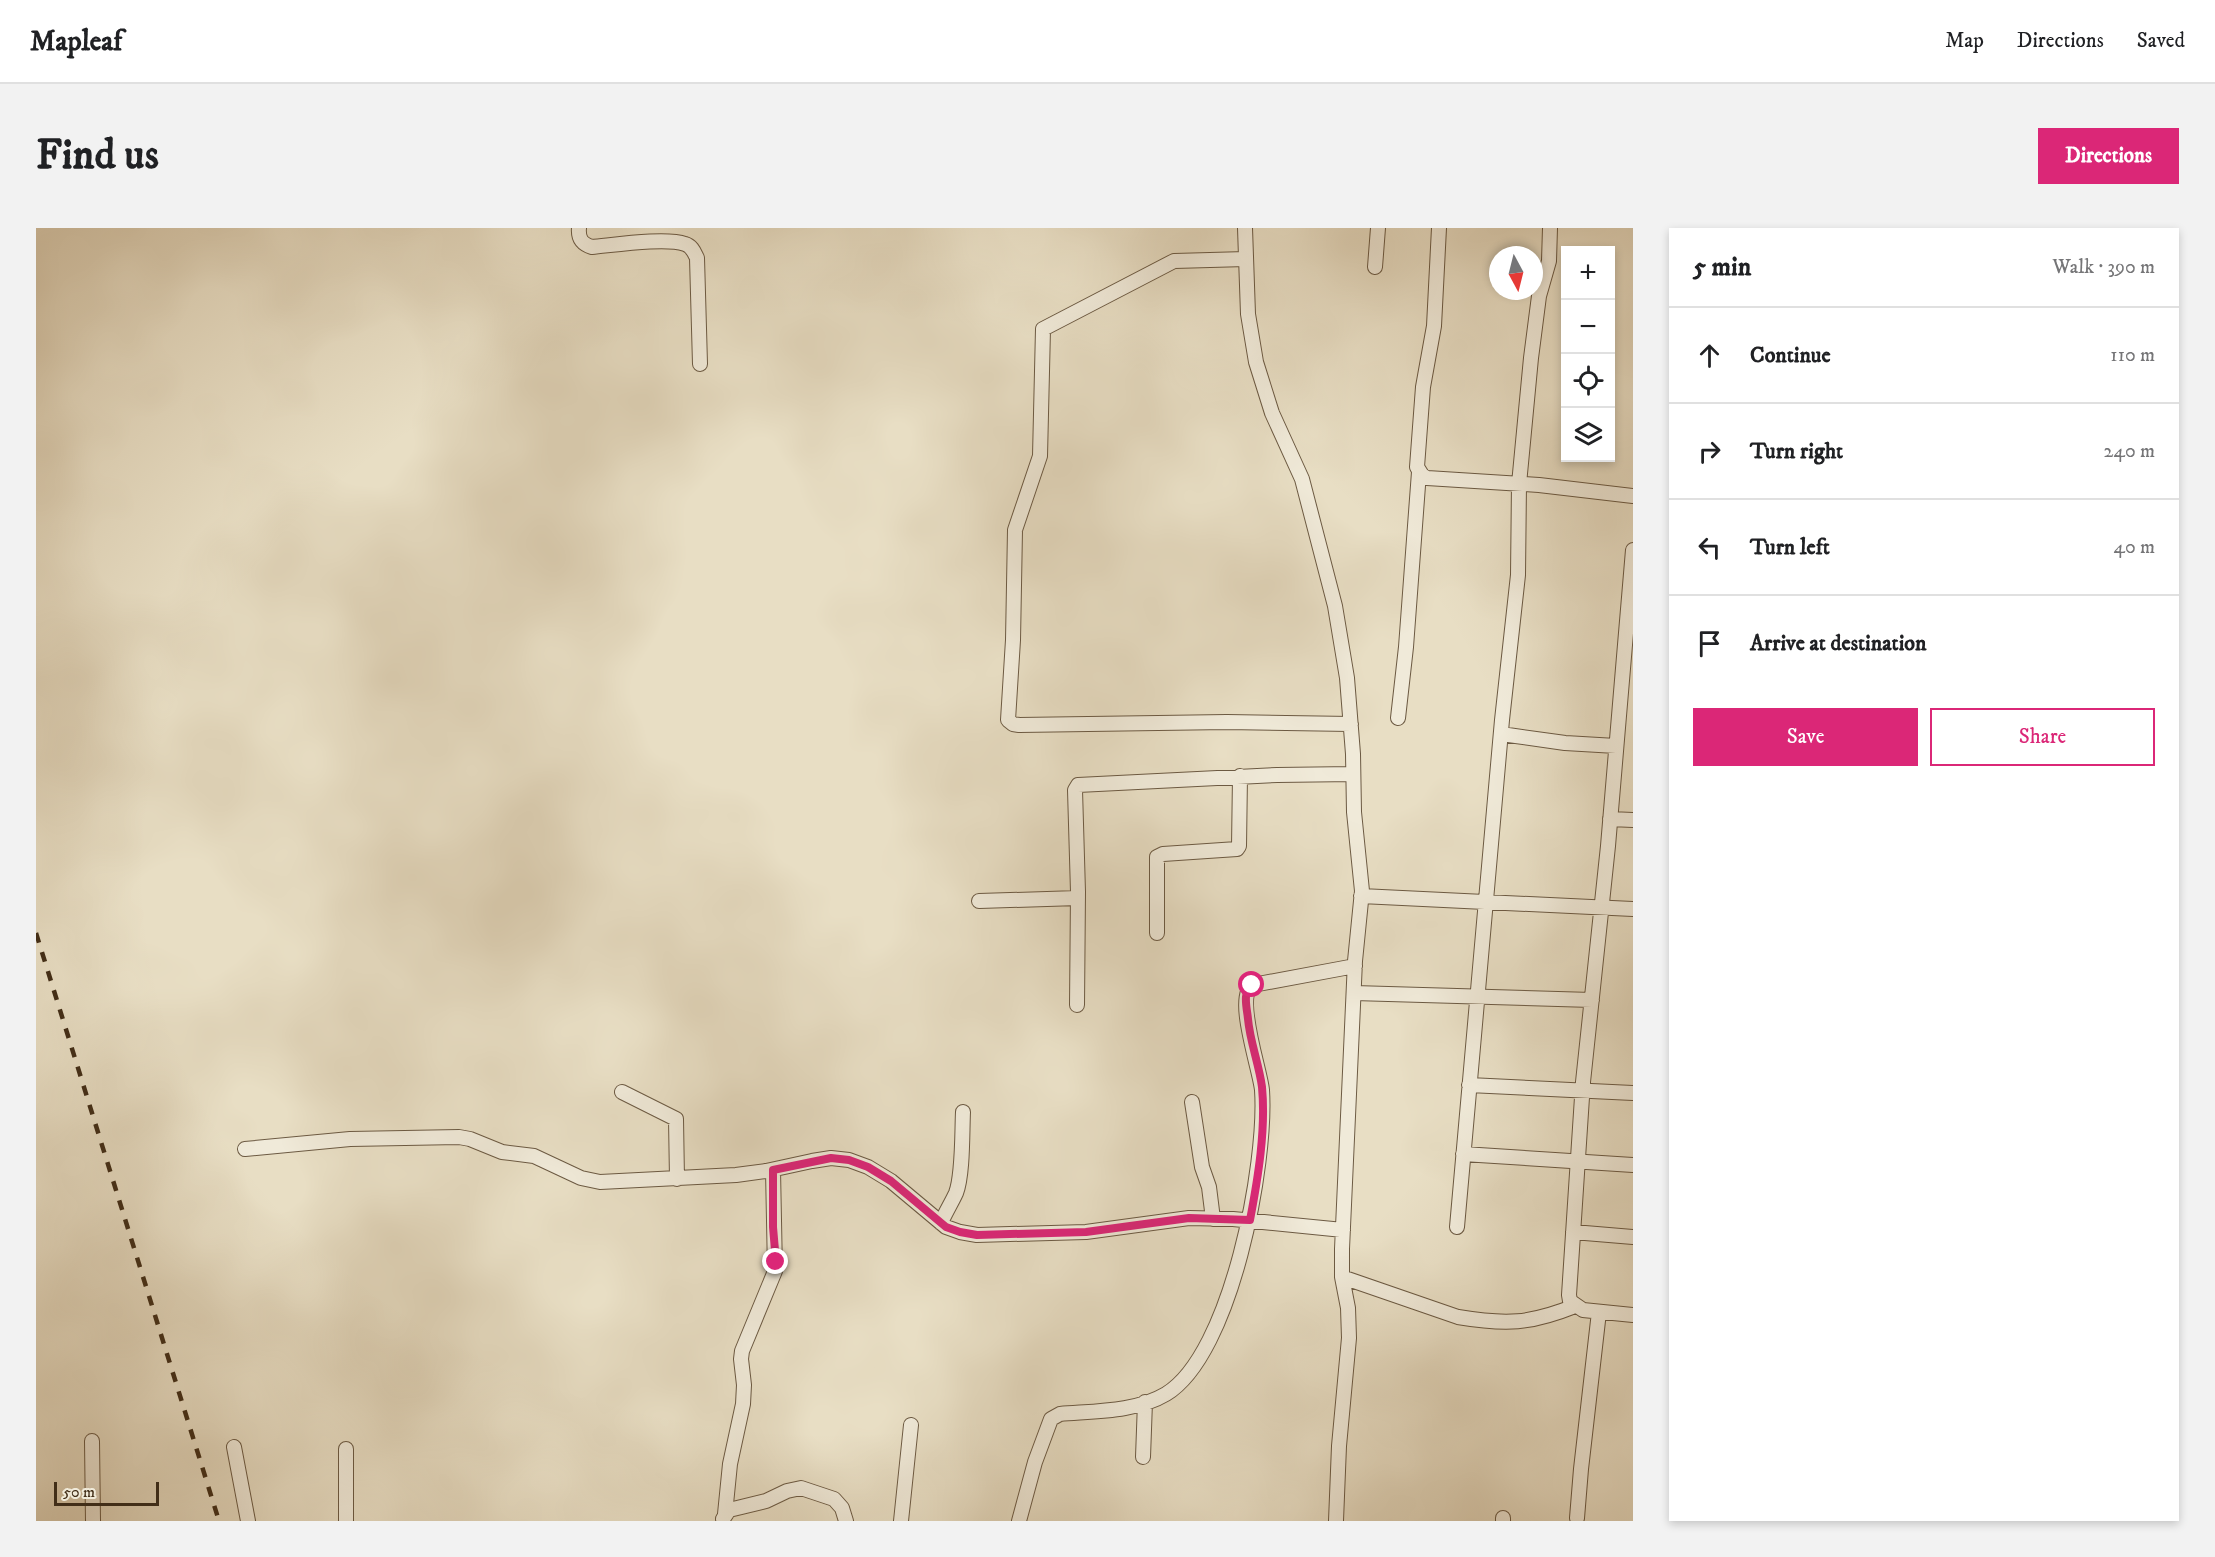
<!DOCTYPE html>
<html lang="en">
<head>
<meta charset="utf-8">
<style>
  body { margin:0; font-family:"IM FELL DW Pica",serif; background:#f2f2f2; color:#202124 }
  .controls { position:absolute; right:18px; top:18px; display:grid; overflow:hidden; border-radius:0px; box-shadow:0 3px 9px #0003 }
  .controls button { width:54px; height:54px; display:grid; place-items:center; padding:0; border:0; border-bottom:2px solid #e0e0e0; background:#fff; color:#202124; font:30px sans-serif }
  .compass { position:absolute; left:1453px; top:18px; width:54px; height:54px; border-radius:50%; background:#fff; box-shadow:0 3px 9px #0003; rotate:173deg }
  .scale { position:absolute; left:18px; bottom:15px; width:105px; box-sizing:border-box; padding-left:6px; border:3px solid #422e18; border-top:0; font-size:16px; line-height:21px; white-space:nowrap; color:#422e18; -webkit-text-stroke:4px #f0ead9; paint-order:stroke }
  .stop { position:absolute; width:18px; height:18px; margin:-14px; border:4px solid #db2777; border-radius:50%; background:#fff }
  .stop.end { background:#db2777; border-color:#fff; box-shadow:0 2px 6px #0008 }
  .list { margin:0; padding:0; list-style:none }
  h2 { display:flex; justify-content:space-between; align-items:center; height:78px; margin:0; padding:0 24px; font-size:26px }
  h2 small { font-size:20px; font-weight:400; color:#757577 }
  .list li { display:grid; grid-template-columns:39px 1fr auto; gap:18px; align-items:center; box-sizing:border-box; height:96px; padding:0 24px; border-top:2px solid #e0e0e0 }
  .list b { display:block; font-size:22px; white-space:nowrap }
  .list em { font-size:20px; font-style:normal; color:#757577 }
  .actions { display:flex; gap:12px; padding:18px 24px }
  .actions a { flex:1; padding:14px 0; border:2px solid #db2777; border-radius:0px; text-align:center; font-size:21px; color:#db2777 }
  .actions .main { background:#db2777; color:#fff }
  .icon { flex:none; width:33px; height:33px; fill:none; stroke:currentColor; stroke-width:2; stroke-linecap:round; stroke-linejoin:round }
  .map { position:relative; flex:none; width:1597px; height:1293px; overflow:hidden; border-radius:0px }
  header { display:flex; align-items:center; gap:36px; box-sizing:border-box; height:84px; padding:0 30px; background:#fff; border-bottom:2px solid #e0e0e0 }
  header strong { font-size:28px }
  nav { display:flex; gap:33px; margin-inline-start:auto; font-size:21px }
  .intro { display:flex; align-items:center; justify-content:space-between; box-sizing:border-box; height:144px; padding:0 36px }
  h1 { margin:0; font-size:42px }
  .button { padding:15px 27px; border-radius:0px; background:#db2777; color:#fff; font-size:21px; font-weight:700 }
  main { display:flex; gap:36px; padding:0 36px }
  aside { flex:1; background:#fff; border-radius:0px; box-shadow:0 3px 9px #0003 }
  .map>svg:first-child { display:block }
</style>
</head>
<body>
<header>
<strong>Mapleaf</strong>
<nav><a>Map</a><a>Directions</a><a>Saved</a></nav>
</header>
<div class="intro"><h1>Find us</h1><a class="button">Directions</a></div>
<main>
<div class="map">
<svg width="1597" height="1293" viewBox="0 0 1597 1293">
  <rect width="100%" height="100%" fill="#e8dec4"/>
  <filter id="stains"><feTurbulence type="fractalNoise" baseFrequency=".00333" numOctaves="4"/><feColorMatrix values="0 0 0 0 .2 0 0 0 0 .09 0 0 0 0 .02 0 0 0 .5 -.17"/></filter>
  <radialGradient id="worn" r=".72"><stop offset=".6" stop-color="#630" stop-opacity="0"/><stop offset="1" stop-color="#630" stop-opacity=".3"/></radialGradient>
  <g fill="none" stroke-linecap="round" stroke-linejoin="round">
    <g stroke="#6c5a43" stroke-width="16">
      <path id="street" d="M 543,0 C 542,11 546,16 556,19 C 578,17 630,9 649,16 C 656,18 658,24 661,30 L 664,136
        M 1209,0 L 1212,86 L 1220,134 L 1236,185 L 1266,251 L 1299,378 L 1311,450 L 1317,526 L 1318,584 L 1326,663 L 1319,733 L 1306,1021 L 1306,1049 L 1312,1080 L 1313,1110 L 1303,1218 L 1300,1293
        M 1403,0 L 1398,98 L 1387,159 L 1381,239 L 1386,247 L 1391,250 L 1503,257 L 1597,268
        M 1210,31 L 1138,33 L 1007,101 L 1004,228 L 979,302 L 977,412 L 972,492 L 977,496 L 983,497 L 1191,494 L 1315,496
        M 1339,39 L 1342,0
        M 1597,322 L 1572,618 L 1547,854 L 1533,1067 L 1534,1073 L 1547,1082 L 1597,1087
        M 1362,490 L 1370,419 L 1383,244
        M 1465,506 L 1529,515 L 1580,518
        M 1574,591 L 1597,592
        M 1325,668 L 1597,681
        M 943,673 L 1042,670
        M 1121,705 L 1121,629 L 1127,626 L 1201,621 L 1203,618 L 1204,548
        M 1318,765 L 1556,772
        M 1041,777 L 1042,664 L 1039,562 L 1042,557 L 1241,547 L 1317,546
        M 1433,857 L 1597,865
        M 586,864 L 640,891 L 641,951
        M 1156,874 L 1166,939 L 1173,959 L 1177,991
        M 209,921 L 314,911 L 423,909 L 434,911 L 466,924 L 498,928 L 545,950 L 564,954 L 700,947 L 730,943 L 776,933 L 795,930 L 813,932 L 832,939 L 855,953 L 910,999 L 924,1004 L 941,1007 L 1050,1004 L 1153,990 L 1197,991 L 1307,1002
        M 1427,926 L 1597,937
        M 905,995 C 909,985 916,974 920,965 C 927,947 926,905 927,884
        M 1421,999 L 1466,492 L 1482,347 L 1483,256 L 1495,130 L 1503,68 L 1513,33 L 1514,0
        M 1537,1004 L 1597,1009
        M 1306,1049 L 1422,1089 C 1470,1097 1494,1096 1539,1078
        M 56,1213 L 57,1293
        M 198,1219 L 212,1293
        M 310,1221 L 310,1293
        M 1107,1229 L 1109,1174
        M 689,1286 L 694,1236 L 707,1176 L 708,1157 L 705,1131 L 706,1123 L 739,1043 L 737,942
        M 1541,1290 L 1545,1241 L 1563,1084
        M 687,1291 L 693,1282 L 730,1273 L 751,1263 L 765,1260 L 798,1271 L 806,1280 L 810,1293
        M 865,1293 L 875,1197
        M 983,1293 L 999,1234 L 1015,1191 L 1024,1186 C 1058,1183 1100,1184 1130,1166 C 1196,1126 1231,934 1226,862 C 1224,841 1198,768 1217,757 L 1319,738
        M 1467,1293 L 1467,1290"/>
    </g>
    <use href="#street" stroke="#f0ead9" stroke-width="14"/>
    <path stroke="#422e18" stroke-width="4.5" stroke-dasharray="10 10" stroke-linecap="butt" d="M 0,705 L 183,1293"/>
  </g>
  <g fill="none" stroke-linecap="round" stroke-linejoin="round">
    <path stroke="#db2777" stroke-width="8" d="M 740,1034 L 737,999 L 737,942 L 795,930 L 813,932 L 832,939 L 855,953 L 910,999 L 924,1004 L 941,1007 L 1050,1004 L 1153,990 L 1214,992 C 1222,950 1230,902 1226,859 C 1223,836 1214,814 1212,791 C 1211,780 1206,764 1216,757"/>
  </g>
  <rect width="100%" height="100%" filter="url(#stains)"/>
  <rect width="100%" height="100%" fill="url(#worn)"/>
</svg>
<div class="controls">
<button>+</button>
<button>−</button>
<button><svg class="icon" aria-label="locate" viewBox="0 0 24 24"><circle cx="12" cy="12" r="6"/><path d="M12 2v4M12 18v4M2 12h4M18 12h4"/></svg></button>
<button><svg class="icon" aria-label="layers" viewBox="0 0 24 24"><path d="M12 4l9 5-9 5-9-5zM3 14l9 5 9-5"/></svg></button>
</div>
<svg class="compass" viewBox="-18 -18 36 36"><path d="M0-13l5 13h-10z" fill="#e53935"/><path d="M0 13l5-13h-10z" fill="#757577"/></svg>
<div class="scale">50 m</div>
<div class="stop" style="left:1216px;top:757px"></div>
<div class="stop end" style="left:740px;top:1034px"></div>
</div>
<aside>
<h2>5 min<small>Walk · 390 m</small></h2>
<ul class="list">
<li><svg class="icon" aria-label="ahead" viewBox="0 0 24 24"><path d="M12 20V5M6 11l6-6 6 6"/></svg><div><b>Continue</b></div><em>110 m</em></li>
<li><svg class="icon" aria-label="right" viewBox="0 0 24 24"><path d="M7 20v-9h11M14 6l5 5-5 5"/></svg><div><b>Turn right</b></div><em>240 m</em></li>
<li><svg class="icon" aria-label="left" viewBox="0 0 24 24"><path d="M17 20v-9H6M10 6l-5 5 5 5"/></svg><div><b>Turn left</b></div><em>40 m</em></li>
<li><svg class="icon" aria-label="arrive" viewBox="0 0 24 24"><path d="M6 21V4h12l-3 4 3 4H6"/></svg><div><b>Arrive at destination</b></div></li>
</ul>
<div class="actions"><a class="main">Save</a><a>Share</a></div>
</aside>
</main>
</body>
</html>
